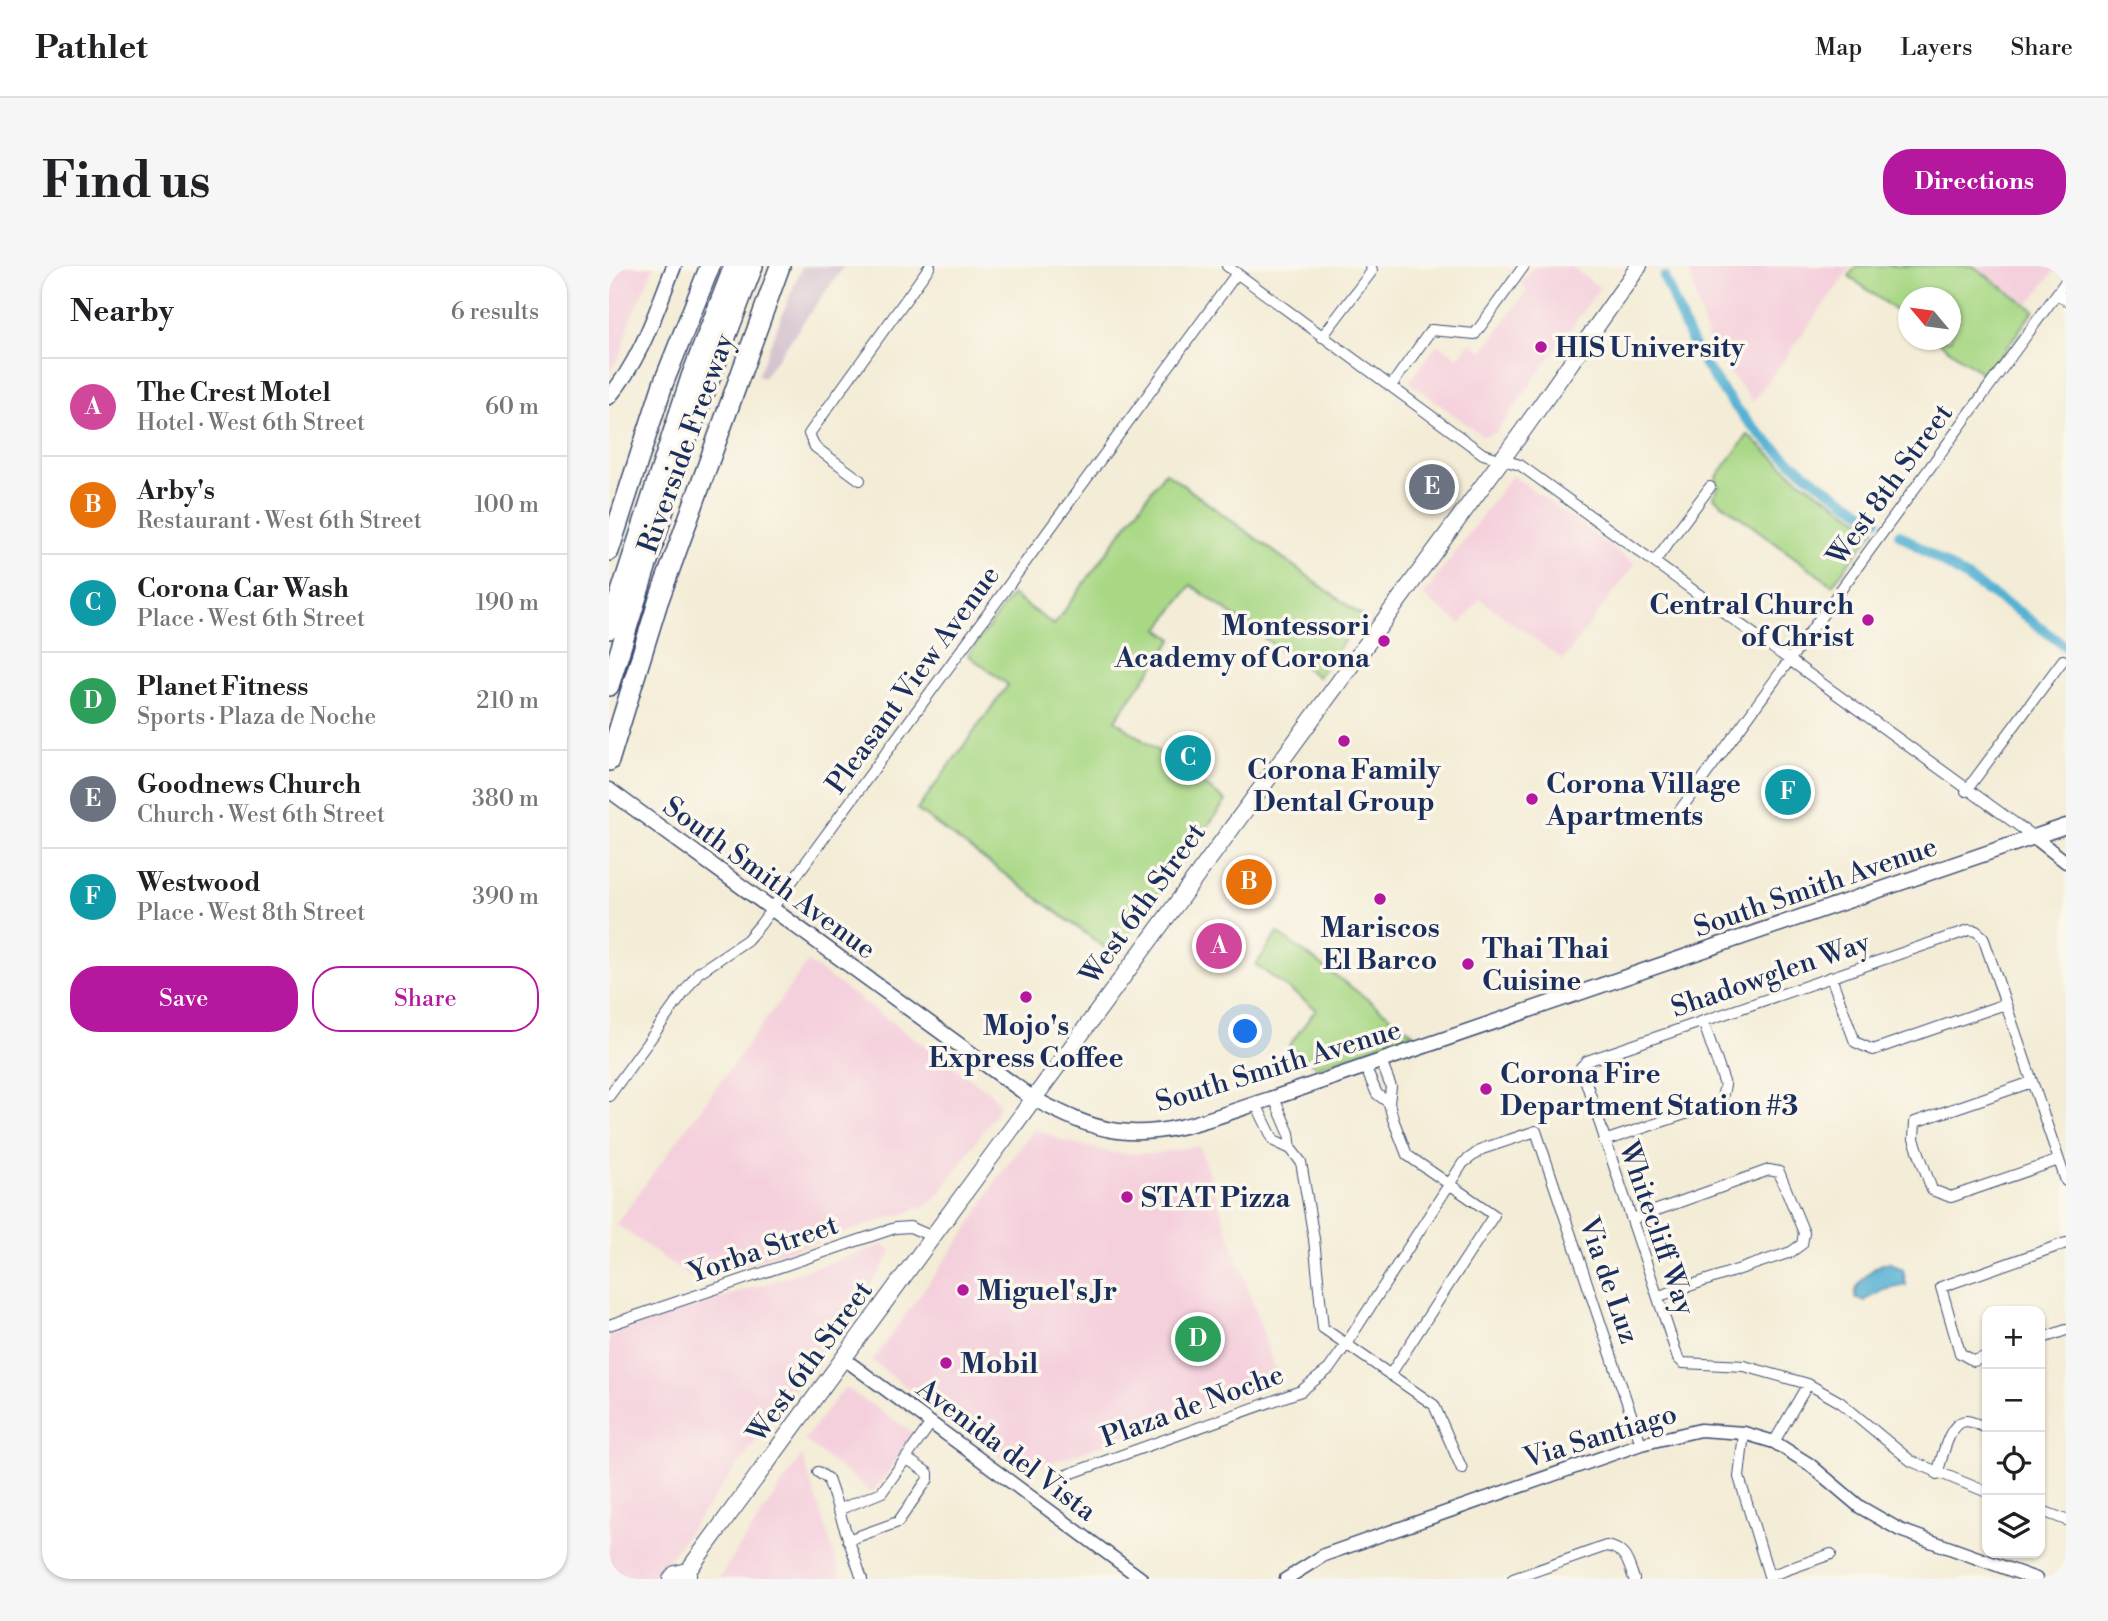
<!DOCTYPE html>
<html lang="en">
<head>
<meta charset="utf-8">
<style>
  body { margin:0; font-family:"Libre Bodoni",serif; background:#f6f6f6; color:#202124 }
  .controls { position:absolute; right:21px; bottom:21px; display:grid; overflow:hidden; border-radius:14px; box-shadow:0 2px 5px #0004 }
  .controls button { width:63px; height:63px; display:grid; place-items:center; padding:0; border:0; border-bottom:2px solid #e0e0e0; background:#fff; color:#202124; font:35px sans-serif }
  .compass { position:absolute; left:1289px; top:21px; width:63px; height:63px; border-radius:50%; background:#fff; box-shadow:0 2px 5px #0004; rotate:299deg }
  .you { position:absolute; left:637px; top:766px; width:24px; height:24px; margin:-18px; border:5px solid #fff; border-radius:50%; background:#1a73e8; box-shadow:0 0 0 10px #1a73e833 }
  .badge { display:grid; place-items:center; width:46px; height:46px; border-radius:50%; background:#b5179e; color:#fff; font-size:23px; font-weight:700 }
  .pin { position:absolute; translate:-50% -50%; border:4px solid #fff; box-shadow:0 2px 7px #0006 }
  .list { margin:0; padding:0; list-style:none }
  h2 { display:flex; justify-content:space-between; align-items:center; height:91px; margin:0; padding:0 28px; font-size:30px }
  h2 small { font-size:23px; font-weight:400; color:#757577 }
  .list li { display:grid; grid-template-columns:46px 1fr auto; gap:21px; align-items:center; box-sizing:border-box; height:98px; padding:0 28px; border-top:2px solid #e0e0e0 }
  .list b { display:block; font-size:26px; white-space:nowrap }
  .list p { margin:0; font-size:23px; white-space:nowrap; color:#757577 }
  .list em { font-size:23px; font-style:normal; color:#757577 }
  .actions { display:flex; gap:14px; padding:21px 28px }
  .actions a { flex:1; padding:16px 0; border:2px solid #b5179e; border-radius:28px; text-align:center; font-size:24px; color:#b5179e }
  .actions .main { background:#b5179e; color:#fff }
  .icon { flex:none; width:38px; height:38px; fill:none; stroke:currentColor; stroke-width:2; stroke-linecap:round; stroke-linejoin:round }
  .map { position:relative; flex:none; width:1457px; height:1313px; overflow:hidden; border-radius:28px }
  header { display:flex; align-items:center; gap:42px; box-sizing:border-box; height:98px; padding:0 35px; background:#fff; border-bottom:2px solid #e0e0e0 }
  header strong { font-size:33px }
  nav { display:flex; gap:38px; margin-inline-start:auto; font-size:24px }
  .intro { display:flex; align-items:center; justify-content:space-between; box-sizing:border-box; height:168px; padding:0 42px }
  h1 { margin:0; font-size:49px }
  .button { padding:18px 32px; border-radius:28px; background:#b5179e; color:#fff; font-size:24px; font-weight:700 }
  main { display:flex; gap:42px; padding:0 42px }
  aside { flex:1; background:#fff; border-radius:28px; box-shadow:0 2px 5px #0004 }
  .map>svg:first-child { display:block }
</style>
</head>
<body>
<header>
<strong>Pathlet</strong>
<nav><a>Map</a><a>Layers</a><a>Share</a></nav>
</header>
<div class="intro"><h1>Find us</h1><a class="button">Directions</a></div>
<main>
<aside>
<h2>Nearby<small>6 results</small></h2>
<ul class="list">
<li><span class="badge" style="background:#d1479c">A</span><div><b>The Crest Motel</b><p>Hotel · West 6th Street</p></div><em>60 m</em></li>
<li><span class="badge" style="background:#e8710a">B</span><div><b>Arby's</b><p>Restaurant · West 6th Street</p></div><em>100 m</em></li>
<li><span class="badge" style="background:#0f9aa8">C</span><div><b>Corona Car Wash</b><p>Place · West 6th Street</p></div><em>190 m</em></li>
<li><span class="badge" style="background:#2e9e5b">D</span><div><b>Planet Fitness</b><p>Sports · Plaza de Noche</p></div><em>210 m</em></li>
<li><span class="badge" style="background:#6b7280">E</span><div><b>Goodnews Church</b><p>Church · West 6th Street</p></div><em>380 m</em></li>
<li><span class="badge" style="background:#0f9aa8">F</span><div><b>Westwood</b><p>Place · West 8th Street</p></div><em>390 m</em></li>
</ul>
<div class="actions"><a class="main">Save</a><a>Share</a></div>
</aside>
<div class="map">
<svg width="1457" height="1313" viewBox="0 0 1457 1313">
  <rect width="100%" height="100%" fill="#fbf7ec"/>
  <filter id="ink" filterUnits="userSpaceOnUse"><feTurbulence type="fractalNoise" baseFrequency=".0143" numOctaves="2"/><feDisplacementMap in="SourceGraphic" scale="14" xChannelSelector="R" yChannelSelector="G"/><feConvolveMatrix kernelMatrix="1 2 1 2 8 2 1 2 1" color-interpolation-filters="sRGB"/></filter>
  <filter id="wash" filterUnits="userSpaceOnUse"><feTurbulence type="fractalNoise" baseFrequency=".00686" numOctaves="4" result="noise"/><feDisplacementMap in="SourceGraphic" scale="28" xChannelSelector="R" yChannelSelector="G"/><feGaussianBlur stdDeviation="1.57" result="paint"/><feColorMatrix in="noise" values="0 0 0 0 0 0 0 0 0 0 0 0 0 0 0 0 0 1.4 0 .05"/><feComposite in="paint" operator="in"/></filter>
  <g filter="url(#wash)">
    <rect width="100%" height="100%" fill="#f3ecd6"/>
    <path fill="#f4cfdc" d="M 0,0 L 45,0 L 22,52 L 12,87 L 0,106 Z
      M 926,0 L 962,0 L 991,22 L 887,166 L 874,170 L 800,116 L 828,78 L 849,91 L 861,76 L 874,85 L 918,24 L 912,18 Z
      M 1079,0 L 1243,0 L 1144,136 L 1100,80 Z
      M 1366,0 L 1449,0 L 1420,38 Z
      M 903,209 L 1026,298 L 954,394 L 871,333 L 852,358 L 814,330 Z
      M 199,696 L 380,826 L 390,836 L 389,844 L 331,927 L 317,940 L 87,1015 L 7,958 Z
      M 428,863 L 457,876 L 506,887 L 542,888 L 590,880 L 671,1117 L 421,1204 L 409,1203 L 263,1095 L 360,961 L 387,915 L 424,864 Z
      M 274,979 L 283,985 L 270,1007 L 45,1313 L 0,1313 L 0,1069 Z
      M 236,1121 L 307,1169 L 263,1227 L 195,1174 Z
      M 193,1189 L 233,1313 L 111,1313 L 111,1310 Z"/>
    <path fill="#d0bdcc" d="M 193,0 L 235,0 L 154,112 L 149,109 Z"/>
    <path fill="#a9d885" stroke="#628472" stroke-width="2" d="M 1247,0 L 1364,0 L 1425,44 L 1377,110 L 1327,74 L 1342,74 L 1342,32 L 1300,32 L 1299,54 L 1240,10 Z
      M 1139,169 L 1188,212 L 1266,263 L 1223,319 L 1104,231 L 1110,220 L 1107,212 Z
      M 556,206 L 753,350 L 709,411 L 582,319 L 550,363 L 564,373 L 506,454 L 617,535 L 505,688 L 308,544 L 399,419 L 359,389 L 403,329 L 445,359 Z
      M 669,667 L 804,767 L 708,801 L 680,780 L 707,743 L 647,699 Z"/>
    <path fill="#55b1d3" stroke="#387098" stroke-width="2" d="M 1280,996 L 1294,1004 L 1297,1019 L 1275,1024 L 1255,1035 L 1246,1032 C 1245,1017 1266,999 1280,996 Z"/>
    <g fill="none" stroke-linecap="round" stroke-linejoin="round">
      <path stroke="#55b1d3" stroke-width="10" d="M 1055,11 C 1065,33 1073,58 1085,80 C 1130,161 1189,208 1268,254
        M 1290,268 L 1412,347 L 1457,381"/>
    </g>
  </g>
  <g filter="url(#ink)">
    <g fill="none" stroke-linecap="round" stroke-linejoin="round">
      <g stroke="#3b4b70" stroke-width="12">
        <path id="minor" d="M 618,0 L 874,188 L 911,199 L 1425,571
          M 1448,28 L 1457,34
          M 713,71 L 763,5 L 762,0
          M 782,120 L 822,64 L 866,68 L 915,0
          M 251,214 L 206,181 L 200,168 L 321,0
          M 1045,296 L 1101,221
          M 1357,525 L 1454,394
          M 1066,551 L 1457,15
          M 1222,711 L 1246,776 L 1264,784 L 1396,738
          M 772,795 L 782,821 L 780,837 L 784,853 L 798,889 L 885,949 L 781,1109
          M 756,801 L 768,828 L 780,837
          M 1423,816 L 1306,856 L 1305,873 L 1323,924 L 1342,931 L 1450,894
          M 0,830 L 89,707 L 138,674 L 151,659 L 628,7
          M 665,832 L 680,867 L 682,883
          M 647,838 L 665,875 L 682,883 L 692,896 L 705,973 L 714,1062 L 825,1139 L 853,1203
          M 995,875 L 1112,836 L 1116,819 L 1094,755
          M 1023,953 L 1160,904 L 1170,906 L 1195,967 L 1193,978 L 1182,986 L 1050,1030
          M 0,1059 L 286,962 L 301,961 L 324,971
          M 1431,1073 L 1457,1064
          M 1378,1090 L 1365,1095 L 1351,1087 L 1332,1021 L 1457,977
          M 1135,1167 L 1130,1211 L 1161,1313
          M 1165,1176 L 1199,1118
          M 209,1206 L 219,1213 L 253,1313
          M 1328,1208 C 1333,1194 1339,1156 1357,1155 C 1363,1155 1372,1160 1378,1162
          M 446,1213 L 692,1125 L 720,1103 L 732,1086 L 854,897 L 873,883 L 927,865 L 1032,1178
          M 1378,1226 L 1302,1195 L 1231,1136 L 1199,1118 L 1135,1100 L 1074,1097 L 1069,1092 L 972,801 L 978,795 L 1360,664 L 1367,665 L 1374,671 L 1457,915
          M 229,1244 L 273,1226 L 322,1157
          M 1431,1244 L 1457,1254
          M 239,1274 L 289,1256 L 319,1213 L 319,1207 L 297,1192
          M 1160,1310 L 1222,1288
          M 904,1313 L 997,1280 C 1017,1283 1019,1296 1025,1313"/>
      </g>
      <g stroke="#3b4b70" stroke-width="15">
        <path id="tertiary" d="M 1425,571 L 1457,596
          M 234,1092 L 533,1313
          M 677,1313 L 715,1289 L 1032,1178 L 1091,1164 L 1135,1167 L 1165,1176 L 1200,1198 L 1251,1241 L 1291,1264 L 1427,1313"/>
      </g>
      <g stroke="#3b4b70" stroke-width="17">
        <path id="secondary" d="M 0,131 C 32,94 47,45 65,0
          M 0,524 L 423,832 C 450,846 478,861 509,865 C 560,872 613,848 661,833 L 1457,560"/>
      </g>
      <g stroke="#3b4b70" stroke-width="18">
        <path id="primary" d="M 62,1313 L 66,1308 L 79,1305
          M 79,1313 L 79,1305 L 86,1295 L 913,166 L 1030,0"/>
      </g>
      <g stroke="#3b4b70" stroke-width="22">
        <path id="motorway" d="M 0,285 L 54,118 L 101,0
          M 0,363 L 82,111 L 125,0
          M 0,420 L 73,186 L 144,0
          M 0,495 L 49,336 L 171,0"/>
      </g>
      <use href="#minor" stroke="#fff" stroke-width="10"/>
      <use href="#tertiary" stroke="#fff" stroke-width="12"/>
      <use href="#secondary" stroke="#fff" stroke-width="14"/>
      <use href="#primary" stroke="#fff" stroke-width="16"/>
      <use href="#motorway" stroke="#fff" stroke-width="19"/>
    </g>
  </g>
  <g fill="#b5179e" stroke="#fbf7ec" stroke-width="2.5">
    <circle cx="932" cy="81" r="7"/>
    <circle cx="1259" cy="354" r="7"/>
    <circle cx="775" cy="375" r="7"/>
    <circle cx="735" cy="475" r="7"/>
    <circle cx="923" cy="533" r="7"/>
    <circle cx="771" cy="633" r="7"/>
    <circle cx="859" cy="698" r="7"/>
    <circle cx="417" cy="731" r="7"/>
    <circle cx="877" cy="823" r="7"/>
    <circle cx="518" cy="931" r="7"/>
    <circle cx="354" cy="1024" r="7"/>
    <circle cx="337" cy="1097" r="7"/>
  </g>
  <g text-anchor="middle" stroke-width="7" stroke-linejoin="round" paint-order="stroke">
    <g font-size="28" font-weight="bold" fill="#1b2f5e" stroke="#fbf7ec" text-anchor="start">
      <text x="946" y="91">HIS University</text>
      <text x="1245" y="348" text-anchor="end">Central Church<tspan x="1245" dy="32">of Christ</tspan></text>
      <text x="761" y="369" text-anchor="end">Montessori<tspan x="761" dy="32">Academy of Corona</tspan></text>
      <text x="735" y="513" text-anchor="middle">Corona Family<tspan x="735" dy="32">Dental Group</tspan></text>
      <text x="937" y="527">Corona Village<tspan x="937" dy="32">Apartments</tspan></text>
      <text x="771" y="671" text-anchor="middle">Mariscos<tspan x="771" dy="32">El Barco</tspan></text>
      <text x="873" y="692">Thai Thai<tspan x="873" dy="32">Cuisine</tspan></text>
      <text x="417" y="769" text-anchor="middle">Mojo's<tspan x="417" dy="32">Express Coffee</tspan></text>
      <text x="891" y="817">Corona Fire<tspan x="891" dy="32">Department Station #3</tspan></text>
      <text x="532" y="941">STAT Pizza</text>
      <text x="368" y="1034">Miguel's Jr</text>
      <text x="351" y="1107">Mobil</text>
    </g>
    <g font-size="28" fill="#1b2f5e" stroke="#fbf7ec">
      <text transform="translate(76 177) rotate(-70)" y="10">Riverside Freeway</text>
      <text transform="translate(1280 218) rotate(-54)" y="10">West 8th Street</text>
      <text transform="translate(303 413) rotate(-54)" y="10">Pleasant View Avenue</text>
      <text transform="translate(161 611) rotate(36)" y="10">South Smith Avenue</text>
      <text transform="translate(1206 620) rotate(-19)" y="10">South Smith Avenue</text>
      <text transform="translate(533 637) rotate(-54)" y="10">West 6th Street</text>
      <text transform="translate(1161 708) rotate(-19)" y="10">Shadowglen Way</text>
      <text transform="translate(669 799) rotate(-17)" y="10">South Smith Avenue</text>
      <text transform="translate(1049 962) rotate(71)" y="10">Whitecliff Way</text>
      <text transform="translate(154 982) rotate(-19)" y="10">Yorba Street</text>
      <text transform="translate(1001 1014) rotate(71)" y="10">Via de Luz</text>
      <text transform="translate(200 1095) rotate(-54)" y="10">West 6th Street</text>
      <text transform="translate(583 1139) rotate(-20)" y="10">Plaza de Noche</text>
      <text transform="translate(991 1169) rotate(-17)" y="10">Via Santiago</text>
      <text transform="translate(398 1183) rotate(37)" y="10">Avenida del Vista</text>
    </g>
  </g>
</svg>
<div class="controls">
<button>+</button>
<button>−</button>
<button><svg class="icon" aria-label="locate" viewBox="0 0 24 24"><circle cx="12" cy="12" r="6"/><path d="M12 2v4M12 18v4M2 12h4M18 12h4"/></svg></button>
<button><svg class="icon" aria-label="layers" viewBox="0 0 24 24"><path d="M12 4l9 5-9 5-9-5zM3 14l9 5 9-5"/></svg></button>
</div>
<svg class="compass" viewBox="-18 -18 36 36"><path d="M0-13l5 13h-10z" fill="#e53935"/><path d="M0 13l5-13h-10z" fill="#757577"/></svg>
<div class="you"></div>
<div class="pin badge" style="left:610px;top:680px;background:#d1479c">A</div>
<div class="pin badge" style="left:640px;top:616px;background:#e8710a">B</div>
<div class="pin badge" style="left:579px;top:492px;background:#0f9aa8">C</div>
<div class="pin badge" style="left:589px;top:1073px;background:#2e9e5b">D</div>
<div class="pin badge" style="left:823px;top:221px;background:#6b7280">E</div>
<div class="pin badge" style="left:1179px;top:526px;background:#0f9aa8">F</div>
</div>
</main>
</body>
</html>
